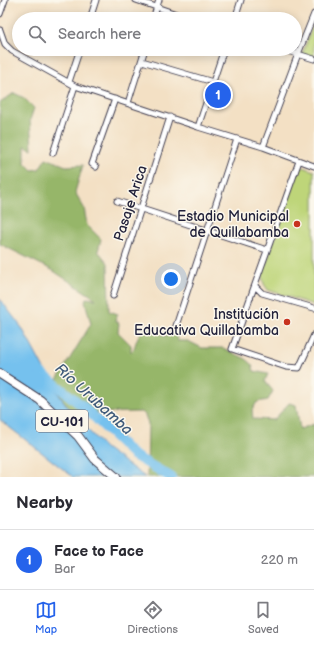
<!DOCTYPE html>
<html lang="en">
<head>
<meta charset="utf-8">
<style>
  body { margin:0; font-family:"Balsamiq Sans",sans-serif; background:#f7f7f7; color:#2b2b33 }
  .you { position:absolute; left:171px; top:279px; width:14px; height:14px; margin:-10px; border:3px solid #fff; border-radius:50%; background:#1a73e8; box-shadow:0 0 0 6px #1a73e833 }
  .badge { display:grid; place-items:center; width:26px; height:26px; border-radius:50%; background:#2563eb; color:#fff; font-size:13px; font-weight:700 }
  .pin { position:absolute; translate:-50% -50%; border:2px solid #fff; box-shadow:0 1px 4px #0006 }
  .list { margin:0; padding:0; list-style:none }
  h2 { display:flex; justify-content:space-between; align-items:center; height:52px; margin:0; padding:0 16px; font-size:17px }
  h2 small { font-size:13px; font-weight:400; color:#7c7c81 }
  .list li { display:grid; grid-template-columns:26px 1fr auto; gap:12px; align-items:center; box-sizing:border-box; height:60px; padding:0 16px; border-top:1px solid #e1e1e2 }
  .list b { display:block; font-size:15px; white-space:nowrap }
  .list p { margin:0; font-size:13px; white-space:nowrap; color:#7c7c81 }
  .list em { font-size:13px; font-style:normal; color:#7c7c81 }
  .icon { flex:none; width:22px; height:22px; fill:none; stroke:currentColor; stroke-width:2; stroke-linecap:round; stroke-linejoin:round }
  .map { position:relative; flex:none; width:314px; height:477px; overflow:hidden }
  .search { position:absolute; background:#fff; box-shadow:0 2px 10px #0003; left:12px; right:12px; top:12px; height:44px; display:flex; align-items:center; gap:10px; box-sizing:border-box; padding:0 14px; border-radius:22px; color:#7c7c81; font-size:15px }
  .sheet { height:112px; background:#fff }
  nav { display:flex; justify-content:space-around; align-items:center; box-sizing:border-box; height:56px; border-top:1px solid #e1e1e2; background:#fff; font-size:11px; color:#7c7c81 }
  nav a { display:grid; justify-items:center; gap:2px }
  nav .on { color:#2563eb }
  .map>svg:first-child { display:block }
</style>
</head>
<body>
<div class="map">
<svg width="314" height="477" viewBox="0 0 314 477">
  <rect width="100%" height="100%" fill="#fbf7ec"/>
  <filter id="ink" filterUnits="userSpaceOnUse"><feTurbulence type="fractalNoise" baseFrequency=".025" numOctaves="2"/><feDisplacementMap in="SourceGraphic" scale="8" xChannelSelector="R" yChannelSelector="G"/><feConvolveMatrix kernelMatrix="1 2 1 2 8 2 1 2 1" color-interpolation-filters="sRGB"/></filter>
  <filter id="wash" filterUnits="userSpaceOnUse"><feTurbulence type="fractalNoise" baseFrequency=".012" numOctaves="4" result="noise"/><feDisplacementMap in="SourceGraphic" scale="16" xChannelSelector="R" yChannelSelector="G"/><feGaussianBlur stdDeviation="0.9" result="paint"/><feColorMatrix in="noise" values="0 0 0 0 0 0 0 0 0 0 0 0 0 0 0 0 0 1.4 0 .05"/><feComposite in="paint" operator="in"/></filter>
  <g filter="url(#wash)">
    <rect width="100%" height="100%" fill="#f3e0c4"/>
    <path fill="#bed579" stroke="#707c5a" d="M 314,21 L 314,59 L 302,55 Z
      M 299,166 L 314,171 L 314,305 L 268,290 L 264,284 L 262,276 Z"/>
    <path fill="#96b669" stroke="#5c6c52" d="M 14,93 L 24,98 L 34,108 L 30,120 L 32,149 L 25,146 L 25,163 L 32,170 L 39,169 L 46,158 L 66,166 L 83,165 L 75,192 L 84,208 L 87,225 L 101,239 L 98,251 L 108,263 L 109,311 L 118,314 L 115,320 L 119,323 L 118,332 L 131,345 L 131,352 L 134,349 C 136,341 141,323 154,329 C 158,330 160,335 165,336 L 175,329 L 178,341 L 188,341 L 202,348 L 223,348 L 246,359 L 252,364 L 254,371 L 268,374 L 265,381 L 273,391 L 268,400 L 257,402 L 252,410 L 253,419 L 274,420 L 289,403 L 296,405 L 300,429 L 314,424 L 314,477 L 147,477 L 148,423 L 145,415 L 142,412 L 72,413 L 53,386 L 91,324 L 85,301 L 86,298 L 96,299 L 52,270 L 0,244 L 0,103 Z"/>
    <path fill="#74c1ee" stroke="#4b7294" d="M 0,299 L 22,328 L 53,386 L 72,413 L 105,448 L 145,477 L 73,477 L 0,420 Z"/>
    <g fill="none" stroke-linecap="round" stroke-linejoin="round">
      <path stroke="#74c1ee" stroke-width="10" d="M 40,372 L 85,408 L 133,455 L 171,477"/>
    </g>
  </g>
  <g filter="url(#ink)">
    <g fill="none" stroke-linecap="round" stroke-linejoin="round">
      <g stroke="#413e50" stroke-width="7">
        <path id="street" d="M 136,0 L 191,19
          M 0,14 L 5,0
          M 90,19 L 96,0
          M 153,19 L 159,0
          M 235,19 L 241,0
          M 0,30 L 5,44 L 12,51 L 75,86 L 198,127 L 263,147 L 314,166
          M 281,49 L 314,59
          M 142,61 L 213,82
          M 69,82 L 80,49
          M 128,103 L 145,49
          M 198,127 L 224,49
          M 263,147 L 298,54 L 314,14
          M 53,153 L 75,86
          M 299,161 L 232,349 L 286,367 L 299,368 L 314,335
          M 96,167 L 92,164 L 115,99
          M 117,201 L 267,250
          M 255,286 L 262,293 L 314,308
          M 113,296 L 170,117
          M 175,329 L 237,139"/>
      </g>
      <g stroke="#413e50" stroke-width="10">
        <path id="primary" d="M 0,374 L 40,400 L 78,436 L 95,459 L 116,477"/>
      </g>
      <use href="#street" stroke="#fff" stroke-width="5"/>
      <use href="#primary" stroke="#fff" stroke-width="8"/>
    </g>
  </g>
  <g fill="#c8321e" stroke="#fbf7ec" stroke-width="1.5">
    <circle cx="297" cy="224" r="4"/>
    <circle cx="287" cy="322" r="4"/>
  </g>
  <g text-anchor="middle" stroke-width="3" stroke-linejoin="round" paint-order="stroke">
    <rect fill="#fbf7ec" stroke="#636270" stroke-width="1" x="36" y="410" width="52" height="22" rx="3"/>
    <g font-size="13" font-weight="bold" fill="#22223b">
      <text x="62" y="426">CU-101</text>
    </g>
    <g font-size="14" fill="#22223b" stroke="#fbf7ec">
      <text transform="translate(130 203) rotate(-72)" y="5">Pasaje Arica</text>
    </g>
    <g font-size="14" fill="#22223b" stroke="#fbf7ec" text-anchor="end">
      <text x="289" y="221">Estadio Municipal<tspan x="289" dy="16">de Quillabamba</tspan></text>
      <text x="279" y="319">Institución<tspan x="279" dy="16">Educativa Quillabamba</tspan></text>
    </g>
    <g font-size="15" font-style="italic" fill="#3f5a7a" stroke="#fbf7ec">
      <text transform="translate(94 399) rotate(42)" y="5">Río Urubamba</text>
    </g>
  </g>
</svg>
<div class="you"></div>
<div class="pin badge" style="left:218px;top:95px">1</div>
<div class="search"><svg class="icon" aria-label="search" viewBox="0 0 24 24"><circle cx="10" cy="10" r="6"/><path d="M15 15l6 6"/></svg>Search here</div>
</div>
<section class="sheet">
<h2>Nearby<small></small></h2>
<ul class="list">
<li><span class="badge">1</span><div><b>Face to Face</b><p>Bar</p></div><em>220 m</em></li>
</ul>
</section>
<nav>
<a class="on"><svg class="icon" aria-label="map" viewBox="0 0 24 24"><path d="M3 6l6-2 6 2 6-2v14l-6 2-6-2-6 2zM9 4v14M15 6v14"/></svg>Map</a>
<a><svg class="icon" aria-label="directions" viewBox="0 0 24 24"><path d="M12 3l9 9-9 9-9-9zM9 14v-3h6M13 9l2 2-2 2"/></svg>Directions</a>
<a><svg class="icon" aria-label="saved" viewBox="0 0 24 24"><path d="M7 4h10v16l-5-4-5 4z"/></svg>Saved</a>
</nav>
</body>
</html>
